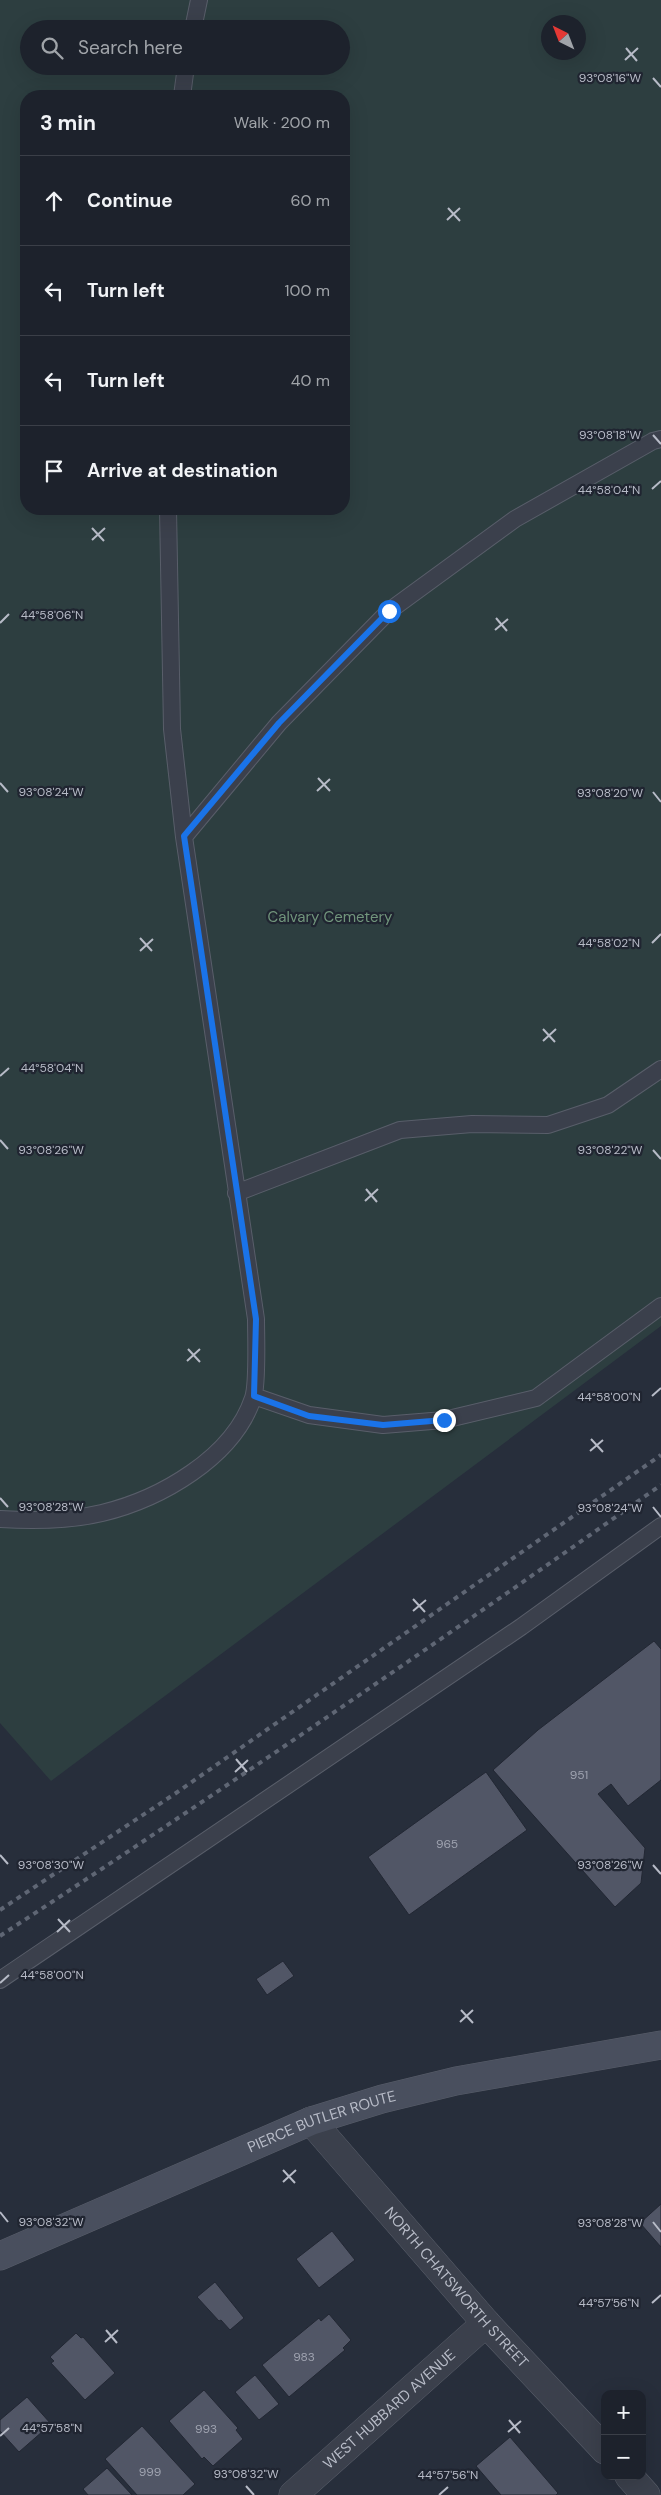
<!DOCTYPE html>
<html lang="en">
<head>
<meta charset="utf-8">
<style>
  body { margin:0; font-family:"DM Sans",sans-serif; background:#2a2f38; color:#f1f3f6 }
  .controls { position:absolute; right:15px; bottom:15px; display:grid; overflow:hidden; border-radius:10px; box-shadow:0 5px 20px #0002 }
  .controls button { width:45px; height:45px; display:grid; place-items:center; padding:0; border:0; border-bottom:1px solid #3b3f48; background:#1d222c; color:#f1f3f6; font:25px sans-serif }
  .compass { position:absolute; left:541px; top:15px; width:45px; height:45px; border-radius:50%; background:#1d222c; box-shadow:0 5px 20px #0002; rotate:318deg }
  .stop { position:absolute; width:15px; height:15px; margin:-11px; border:4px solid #1a73e8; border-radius:50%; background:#fff }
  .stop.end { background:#1a73e8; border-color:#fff; box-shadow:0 1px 5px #0008 }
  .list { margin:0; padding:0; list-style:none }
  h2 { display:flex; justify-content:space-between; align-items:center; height:65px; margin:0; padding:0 20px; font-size:21px }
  h2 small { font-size:16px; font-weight:400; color:#a0a4a9 }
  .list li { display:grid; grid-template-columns:32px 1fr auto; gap:15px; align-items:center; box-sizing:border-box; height:90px; padding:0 20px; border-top:1px solid #3b3f48 }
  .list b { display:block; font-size:19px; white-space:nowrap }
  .list em { font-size:16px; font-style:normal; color:#a0a4a9 }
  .icon { flex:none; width:28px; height:28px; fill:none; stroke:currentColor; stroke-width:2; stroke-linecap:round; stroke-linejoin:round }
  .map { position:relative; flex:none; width:661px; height:2495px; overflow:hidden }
  .search { position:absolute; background:#1d222c; box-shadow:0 5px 20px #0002; left:20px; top:20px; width:330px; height:55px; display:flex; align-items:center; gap:12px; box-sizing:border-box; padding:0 18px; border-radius:28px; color:#a0a4a9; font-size:19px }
  .panel { position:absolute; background:#1d222c; box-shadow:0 5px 20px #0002; left:20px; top:90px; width:330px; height:425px; border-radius:20px }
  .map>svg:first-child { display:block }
</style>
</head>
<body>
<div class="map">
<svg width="661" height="2495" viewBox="0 0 661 2495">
  <rect width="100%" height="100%" fill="#272e3b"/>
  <path fill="#2d3e40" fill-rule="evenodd" d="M 0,0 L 661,0 L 661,1326 L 51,1781 L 0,1723 ZM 548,22 L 578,22 L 578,52 L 548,52 ZM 29,29 L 341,29 L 341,66 L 29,66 ZM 26,96 L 344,96 L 344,509 L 26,509 Z"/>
  <path fill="#515666" stroke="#222733" d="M 654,1641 L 661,1649 L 661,1780 L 628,1806 L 611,1784 L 598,1794 L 645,1848 L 641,1883 L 615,1907 L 493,1770 L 538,1730 Z
    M 486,1772 L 527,1830 L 409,1915 L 368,1857 Z
    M 283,1961 L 294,1976 L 267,1995 L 256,1979 Z
    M 661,2204 L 661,2247 L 640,2223 Z
    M 332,2231 L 355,2260 L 319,2288 L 296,2259 Z
    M 215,2282 L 244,2318 L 230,2330 L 221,2320 L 219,2321 L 197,2297 Z
    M 329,2314 L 351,2340 L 343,2348 L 345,2350 L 289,2397 L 262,2365 L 319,2318 L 321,2321 Z
    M 76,2333 L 81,2338 L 83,2337 L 115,2373 L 85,2400 L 51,2363 L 54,2361 L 50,2357 Z
    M 255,2375 L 279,2404 L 259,2420 L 235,2392 Z
    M 204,2390 L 238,2428 L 236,2430 L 243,2439 L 213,2466 L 204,2457 L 202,2459 L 169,2421 Z
    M 27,2397 L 51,2424 L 19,2452 L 0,2431 L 0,2420 Z
    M 142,2426 L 195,2484 L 183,2495 L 137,2495 L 105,2459 Z
    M 510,2437 L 558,2493 L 556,2495 L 501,2495 L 476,2466 Z
    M 107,2468 L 132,2495 L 88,2495 L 83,2489 Z"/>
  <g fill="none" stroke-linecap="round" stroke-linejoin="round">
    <g stroke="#595e6a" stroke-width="18">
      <path id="lane" d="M 193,29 L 199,0
        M 182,96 L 186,66
        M 184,837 L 279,723 L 389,611 L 515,519 L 653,441 L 661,439
        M 236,1193 L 400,1130 L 472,1124 L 548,1125 L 608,1105 L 661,1069
        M 254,1396 L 309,1415 L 383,1425 L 444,1420 L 536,1398 L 661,1306
        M 0,1519 C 33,1521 69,1521 102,1513 C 160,1499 233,1458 253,1398 C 258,1384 256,1337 256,1319 L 184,837 L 172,729 L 168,509
        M 0,1980 L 521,1627 L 661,1526"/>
    </g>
    <g stroke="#595e6a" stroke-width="29">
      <g id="street">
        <path id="s1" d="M 311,2121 L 486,2323 L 605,2450"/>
        <path d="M 629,2476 L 646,2495"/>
        <path id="s2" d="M 293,2495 L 486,2323"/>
      </g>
    </g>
    <g stroke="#595e6a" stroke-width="29">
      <g id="secondary">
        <path id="s3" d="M 0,2256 L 311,2121 L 382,2099 L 456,2081 L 661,2045"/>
      </g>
    </g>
    <use href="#lane" stroke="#3b404c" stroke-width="16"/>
    <use href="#street" stroke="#3b404c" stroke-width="28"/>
    <use href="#secondary" stroke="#494f5e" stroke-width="28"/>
    <path stroke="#5f6674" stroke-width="4" stroke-dasharray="5 5" stroke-linecap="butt" d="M 0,1910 L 176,1793 L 661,1455
      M 0,1936 C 223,1790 443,1639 661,1485"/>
  </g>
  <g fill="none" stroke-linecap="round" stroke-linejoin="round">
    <path stroke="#1a73e8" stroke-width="6" d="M 389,611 L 279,723 L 184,836 L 256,1319 L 254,1396 L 309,1416 L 383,1425 L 444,1420"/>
  </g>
  <path fill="none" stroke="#b7bbc7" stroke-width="2" d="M 626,48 L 637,61M 625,60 L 638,48M 653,78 L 661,87M 448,208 L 460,221M 447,220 L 460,208M 653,435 L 661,444M 652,489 L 661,481M 92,528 L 104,541M 92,540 L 105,528M 496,618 L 507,631M 0,623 L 9,614M 495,630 L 508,619M 318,778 L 330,791M 0,783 L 8,792M 317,791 L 330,779M 653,792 L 661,802M 140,938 L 152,951M 652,943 L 661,934M 140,951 L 153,939M 543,1029 L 555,1042M 543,1041 L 556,1029M 0,1076 L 9,1068M 0,1140 L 8,1149M 653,1150 L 661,1159M 366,1189 L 377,1202M 365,1201 L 378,1189M 188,1349 L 200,1362M 187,1361 L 200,1349M 652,1396 L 661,1388M 591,1439 L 603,1452M 590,1451 L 603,1440M 0,1498 L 8,1507M 653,1507 L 661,1517M 413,1599 L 425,1612M 413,1611 L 426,1600M 236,1759 L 247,1772M 235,1772 L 248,1760M 0,1855 L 8,1864M 653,1865 L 661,1874M 58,1919 L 70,1932M 57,1932 L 70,1920M 0,1983 L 9,1975M 461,2010 L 473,2023M 460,2022 L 473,2010M 283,2170 L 295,2183M 283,2182 L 296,2170M 0,2212 L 8,2222M 653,2222 L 661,2232M 652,2303 L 661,2295M 106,2330 L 117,2343M 105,2342 L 118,2330M 509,2420 L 520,2433M 508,2432 L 521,2421M 0,2436 L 9,2428M 246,2486 L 254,2495M 439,2495 L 448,2487"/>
  <g text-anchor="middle" stroke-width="4.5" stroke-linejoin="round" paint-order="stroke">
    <g font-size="12" fill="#9ea2af">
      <text x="579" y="1779">951</text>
      <text x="447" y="1848">965</text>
      <text x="304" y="2361">983</text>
      <text x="206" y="2433">993</text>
      <text x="150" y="2476">999</text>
    </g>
    <g font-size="15" fill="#71957c" stroke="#202531">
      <text x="330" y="922">Calvary Cemetery</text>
    </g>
    <g font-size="15" fill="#b7bbc7" stroke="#202531">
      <text dy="5" stroke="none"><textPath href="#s3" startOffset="349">PIERCE BUTLER ROUTE</textPath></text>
      <text dy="5" stroke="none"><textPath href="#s1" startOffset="221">NORTH CHATSWORTH STREET</textPath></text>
      <text dy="5" stroke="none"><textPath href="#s2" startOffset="129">WEST HUBBARD AVENUE</textPath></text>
    </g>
  </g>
  <g font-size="12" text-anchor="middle" fill="#b7bbc7" stroke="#202531" stroke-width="4.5" stroke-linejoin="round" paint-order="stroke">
    <text x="610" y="82">93°08'16"W</text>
    <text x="610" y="439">93°08'18"W</text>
    <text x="609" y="494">44°58'04"N</text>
    <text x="52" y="619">44°58'06"N</text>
    <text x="51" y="796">93°08'24"W</text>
    <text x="610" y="797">93°08'20"W</text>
    <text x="609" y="947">44°58'02"N</text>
    <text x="52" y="1072">44°58'04"N</text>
    <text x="51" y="1154">93°08'26"W</text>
    <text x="610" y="1154">93°08'22"W</text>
    <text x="609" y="1401">44°58'00"N</text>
    <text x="51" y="1511">93°08'28"W</text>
    <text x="610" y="1512">93°08'24"W</text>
    <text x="51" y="1869">93°08'30"W</text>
    <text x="610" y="1869">93°08'26"W</text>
    <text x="52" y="1979">44°58'00"N</text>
    <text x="51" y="2226">93°08'32"W</text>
    <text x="610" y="2227">93°08'28"W</text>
    <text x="609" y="2307">44°57'56"N</text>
    <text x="52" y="2432">44°57'58"N</text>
    <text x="246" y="2478">93°08'32"W</text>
    <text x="448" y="2479">44°57'56"N</text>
  </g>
</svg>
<div class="controls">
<button>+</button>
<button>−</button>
</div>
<svg class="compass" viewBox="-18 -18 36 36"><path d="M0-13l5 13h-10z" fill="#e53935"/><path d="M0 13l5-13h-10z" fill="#a0a4a9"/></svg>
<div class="stop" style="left:389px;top:611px"></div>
<div class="stop end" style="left:444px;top:1420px"></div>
<div class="search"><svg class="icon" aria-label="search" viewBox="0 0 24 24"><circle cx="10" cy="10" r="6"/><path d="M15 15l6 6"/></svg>Search here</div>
<section class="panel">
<h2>3 min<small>Walk · 200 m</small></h2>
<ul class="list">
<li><svg class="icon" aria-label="ahead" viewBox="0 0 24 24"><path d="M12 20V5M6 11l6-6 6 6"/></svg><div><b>Continue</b></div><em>60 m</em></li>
<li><svg class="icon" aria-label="left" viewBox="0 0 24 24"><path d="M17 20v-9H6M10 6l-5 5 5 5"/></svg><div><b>Turn left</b></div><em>100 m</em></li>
<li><svg class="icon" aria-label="left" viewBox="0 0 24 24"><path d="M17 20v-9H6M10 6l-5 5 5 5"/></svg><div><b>Turn left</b></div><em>40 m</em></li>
<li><svg class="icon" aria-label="arrive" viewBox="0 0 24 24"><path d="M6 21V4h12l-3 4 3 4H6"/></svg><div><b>Arrive at destination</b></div></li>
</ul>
</section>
</div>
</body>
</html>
